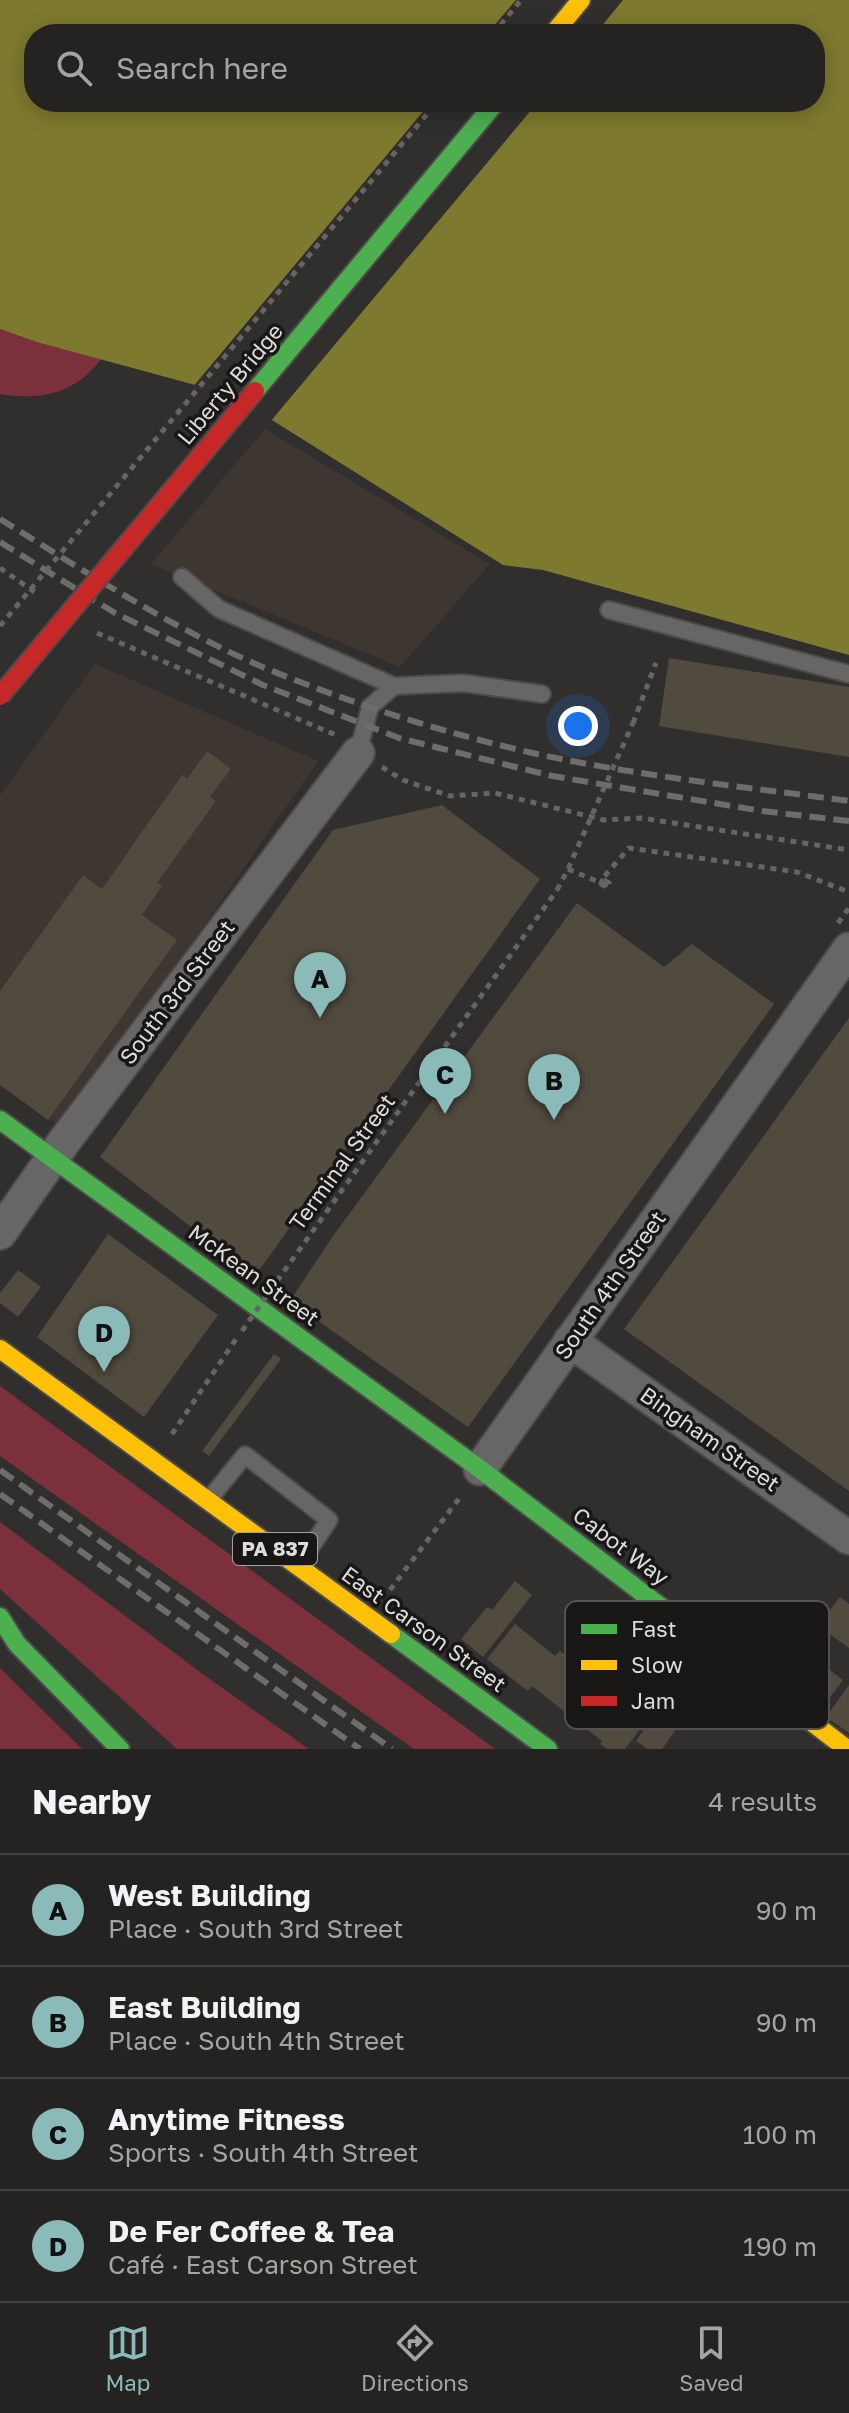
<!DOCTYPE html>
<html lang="en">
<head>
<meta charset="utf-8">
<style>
  body { margin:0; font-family:"Golos Text",sans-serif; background:#312f2f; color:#f1f3f6 }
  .you { position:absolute; left:578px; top:726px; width:28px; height:28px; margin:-20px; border:6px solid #fff; border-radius:50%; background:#1a73e8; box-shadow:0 0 0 12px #1a73e833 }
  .badge { display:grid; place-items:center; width:52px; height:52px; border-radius:50%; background:#8bbbb9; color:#111; font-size:26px; font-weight:700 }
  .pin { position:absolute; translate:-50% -66px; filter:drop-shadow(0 2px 4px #0008) }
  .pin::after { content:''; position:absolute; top:42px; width:28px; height:24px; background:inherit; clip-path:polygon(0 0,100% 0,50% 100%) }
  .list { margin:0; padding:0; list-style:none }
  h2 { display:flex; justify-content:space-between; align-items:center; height:104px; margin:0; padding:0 32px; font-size:34px }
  h2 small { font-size:26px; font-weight:400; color:#a3a4a5 }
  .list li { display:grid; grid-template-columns:52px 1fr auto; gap:24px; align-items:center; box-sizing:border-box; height:112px; padding:0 32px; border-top:2px solid #424040 }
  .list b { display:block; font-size:30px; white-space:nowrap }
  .list p { margin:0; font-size:26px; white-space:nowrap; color:#a3a4a5 }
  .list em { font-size:26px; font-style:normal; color:#a3a4a5 }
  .icon { flex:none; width:44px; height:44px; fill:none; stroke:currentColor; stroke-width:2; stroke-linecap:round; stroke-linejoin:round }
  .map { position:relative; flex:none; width:849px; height:1749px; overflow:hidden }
  .search { position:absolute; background:#252322; box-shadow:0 4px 20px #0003; left:24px; right:24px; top:24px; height:88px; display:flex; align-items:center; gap:20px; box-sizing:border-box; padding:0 28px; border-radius:32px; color:#a3a4a5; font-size:30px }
  .sheet { height:552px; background:#252322 }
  nav { display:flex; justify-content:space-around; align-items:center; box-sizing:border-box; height:112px; border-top:2px solid #424040; background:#252322; font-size:22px; color:#a3a4a5 }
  nav a { display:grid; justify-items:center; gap:4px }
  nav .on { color:#8bbbb9 }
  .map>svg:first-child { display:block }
</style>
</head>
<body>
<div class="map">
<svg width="849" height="1749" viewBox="0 0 849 1749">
  <rect width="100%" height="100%" fill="#312f2e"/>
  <path fill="#3e3631" d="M 265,429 L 490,564 L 400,667 L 151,564 Z
    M 95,664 L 318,761 L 63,1129 L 0,1082 L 0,795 Z"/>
  <path fill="#7c303c" d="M 0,329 L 101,359 C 77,393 40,401 0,394 Z
    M 0,1386 L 495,1749 L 414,1749 L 0,1456 Z
    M 0,1522 L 204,1675 L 309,1749 L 177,1749 L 0,1589 Z
    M 0,1668 L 2,1670 L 82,1749 L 0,1749 Z"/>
  <path fill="#7d792e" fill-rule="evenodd" d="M 0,0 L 849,0 L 849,655 L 543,570 L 503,565 L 232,395 L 37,342 L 0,329 ZM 34,34 L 815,34 L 815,102 L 34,102 Z"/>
  <path fill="#312f2e" d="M 516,0 L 623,0 L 595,34 L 487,34 Z
    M 431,102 L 538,102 L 270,422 L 231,399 L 192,388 Z"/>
  <path fill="#504a3f" d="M 669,658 L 849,687 L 849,757 L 659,726 Z
    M 207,751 L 231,769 L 210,797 L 216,801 L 157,883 L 162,886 L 142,915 L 177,940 L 48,1120 L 0,1085 L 0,991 L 83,875 L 102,889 L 182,775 L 187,779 Z
    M 442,805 L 540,879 L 255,1276 L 100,1157 L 333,830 Z
    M 577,903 L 664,967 L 692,944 L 774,1004 L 468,1427 L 290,1301 L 333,1236 Z
    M 849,1018 L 849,1491 L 624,1329 Z
    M 108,1234 L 218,1315 L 144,1417 L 37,1337 Z
    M 18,1270 L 41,1287 L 18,1317 L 0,1303 L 0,1293 Z
    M 274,1354 L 281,1359 L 209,1456 L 202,1451 Z
    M 515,1581 L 532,1595 L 483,1657 L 461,1639 L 487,1607 L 492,1610 Z
    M 840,1597 L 849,1604 L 849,1648 L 818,1626 Z
    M 515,1624 L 555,1656 L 560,1651 L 629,1706 L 633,1701 L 651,1715 L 625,1749 L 607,1749 L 600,1744 L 602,1741 L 532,1686 L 528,1691 L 487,1659 Z
    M 695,1657 L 717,1672 L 662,1749 L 648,1749 L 636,1741 Z
    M 827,1668 L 843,1680 L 820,1711 L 804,1699 Z
    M 849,1685 L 849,1733 L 826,1717 Z"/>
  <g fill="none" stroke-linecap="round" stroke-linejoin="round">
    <g stroke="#4c4b4a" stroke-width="20">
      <path id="lane" d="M 182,577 L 219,609 L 394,686 L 463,683 L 542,694
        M 609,610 L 849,674
        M 358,753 L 370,707 L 394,686
        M 210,1498 L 245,1455 L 329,1520 L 299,1565"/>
    </g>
    <g stroke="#4c4b4a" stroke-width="36">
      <path id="street" d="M 0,1233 L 63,1143 L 358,753
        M 570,1341 L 849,1538
        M 480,1469 L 849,949"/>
    </g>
    <g stroke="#4c4b4a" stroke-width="22">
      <path id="fast" d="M 0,1120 L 480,1469 L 754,1678
        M 0,1617 L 17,1644 L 120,1749
        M 391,1634 L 548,1749"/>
    </g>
    <g stroke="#4c4b4a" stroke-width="22">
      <path id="slow" d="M 553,34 L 581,0
        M 0,1349 L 391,1634
        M 754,1678 L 847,1749"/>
    </g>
    <path stroke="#666564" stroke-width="5" stroke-dasharray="6 6" stroke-linecap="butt" d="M 493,34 L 521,0
      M 0,568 L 39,595
      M 97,633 L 338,736
      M 633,723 L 656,663
      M 382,767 L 403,780 L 450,796 L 495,793 L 604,820 L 641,818 L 849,850
      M 601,883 L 606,885 L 607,884 L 602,881 L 601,883 L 607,886 L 608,883 L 602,880 L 600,884 L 607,887 L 609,883 L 602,879 L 629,848 L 797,872 L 849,892
      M 838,923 L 849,908
      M 277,1281 L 557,890
      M 172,1434 L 238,1336
      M 390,1590 L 461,1496"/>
    <use href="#lane" stroke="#676665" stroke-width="16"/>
    <use href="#street" stroke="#676665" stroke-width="32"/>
    <use href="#fast" stroke="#4caf50" stroke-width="18"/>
    <use href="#slow" stroke="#ffc107" stroke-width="18"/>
    <path stroke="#6d6d6c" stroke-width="6" stroke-dasharray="16 8" stroke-linecap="butt" d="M 0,519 C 86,572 171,628 265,668 C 352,704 444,733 537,754 C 639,776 745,787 849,801
      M 0,542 L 115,613 L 263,685 L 399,738 L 552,776 L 762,811 L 849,821
      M 0,1470 L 392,1749
      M 0,1494 L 360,1749"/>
    <g stroke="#4c4b4a" stroke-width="22" stroke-linecap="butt">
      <path id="fast-bridge" d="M 255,391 L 496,102"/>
    </g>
    <g stroke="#4c4b4a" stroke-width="22" stroke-linecap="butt">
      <path id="jam-bridge" d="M 0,696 L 255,391"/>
    </g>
    <path stroke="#666564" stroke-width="5" stroke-dasharray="6 6" stroke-linecap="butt" d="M 0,626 L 437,102
      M 568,869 L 601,883
      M 557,890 L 568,869 L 633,723
      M 242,1331 L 272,1288"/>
    <use href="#fast-bridge" stroke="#4caf50" stroke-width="18"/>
    <use href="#jam-bridge" stroke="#c62828" stroke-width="18"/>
  </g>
  <g text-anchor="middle" stroke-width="7" stroke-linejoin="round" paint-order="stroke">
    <rect fill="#191716" stroke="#a3a1a0" stroke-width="2" x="233" y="1533" width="84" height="32" rx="6"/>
    <g font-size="20" font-weight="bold" fill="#dedcdb">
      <text x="275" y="1556">PA 837</text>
    </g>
    <g font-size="22" fill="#dedcdb" stroke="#191716">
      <text transform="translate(230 384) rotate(-50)" y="8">Liberty Bridge</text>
      <text transform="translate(177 992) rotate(-53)" y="8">South 3rd Street</text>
      <text transform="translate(342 1162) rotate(-54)" y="8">Terminal Street</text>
      <text transform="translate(254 1275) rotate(36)" y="8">McKean Street</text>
      <text transform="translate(610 1285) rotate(-55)" y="8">South 4th Street</text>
      <text transform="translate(710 1439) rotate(35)" y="8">Bingham Street</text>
      <text transform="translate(621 1546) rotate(37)" y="8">Cabot Way</text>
      <text transform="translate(424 1629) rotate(36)" y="8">East Carson Street</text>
    </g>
  </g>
  <rect x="565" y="1601" width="264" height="128" rx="12" fill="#191716" stroke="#545251" stroke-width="2"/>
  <rect x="581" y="1624" width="36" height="10" fill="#4caf50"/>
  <rect x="581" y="1660" width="36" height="10" fill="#ffc107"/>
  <rect x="581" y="1696" width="36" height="10" fill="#c62828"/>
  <g font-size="22" fill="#dedcdb">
    <text x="631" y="1637">Fast</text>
    <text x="631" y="1673">Slow</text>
    <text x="631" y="1709">Jam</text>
  </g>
</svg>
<div class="you"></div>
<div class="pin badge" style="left:320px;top:1018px">A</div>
<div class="pin badge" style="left:554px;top:1120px">B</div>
<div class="pin badge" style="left:445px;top:1114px">C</div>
<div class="pin badge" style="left:104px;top:1372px">D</div>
<div class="search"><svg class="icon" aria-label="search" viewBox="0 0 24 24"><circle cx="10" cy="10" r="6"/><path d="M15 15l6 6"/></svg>Search here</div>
</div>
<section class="sheet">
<h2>Nearby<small>4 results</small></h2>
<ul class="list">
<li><span class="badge">A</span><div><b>West Building</b><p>Place · South 3rd Street</p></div><em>90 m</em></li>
<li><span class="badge">B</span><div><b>East Building</b><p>Place · South 4th Street</p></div><em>90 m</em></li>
<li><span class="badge">C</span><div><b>Anytime Fitness</b><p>Sports · South 4th Street</p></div><em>100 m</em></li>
<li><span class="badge">D</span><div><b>De Fer Coffee &amp; Tea</b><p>Café · East Carson Street</p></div><em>190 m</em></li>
</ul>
</section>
<nav>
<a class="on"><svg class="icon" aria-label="map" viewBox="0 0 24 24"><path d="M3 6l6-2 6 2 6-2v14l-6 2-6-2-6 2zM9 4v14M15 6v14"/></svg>Map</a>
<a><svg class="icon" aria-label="directions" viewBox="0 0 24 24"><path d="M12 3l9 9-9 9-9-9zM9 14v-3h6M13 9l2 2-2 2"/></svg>Directions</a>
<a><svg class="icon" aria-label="saved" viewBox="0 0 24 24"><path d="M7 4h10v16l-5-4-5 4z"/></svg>Saved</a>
</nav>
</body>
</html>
